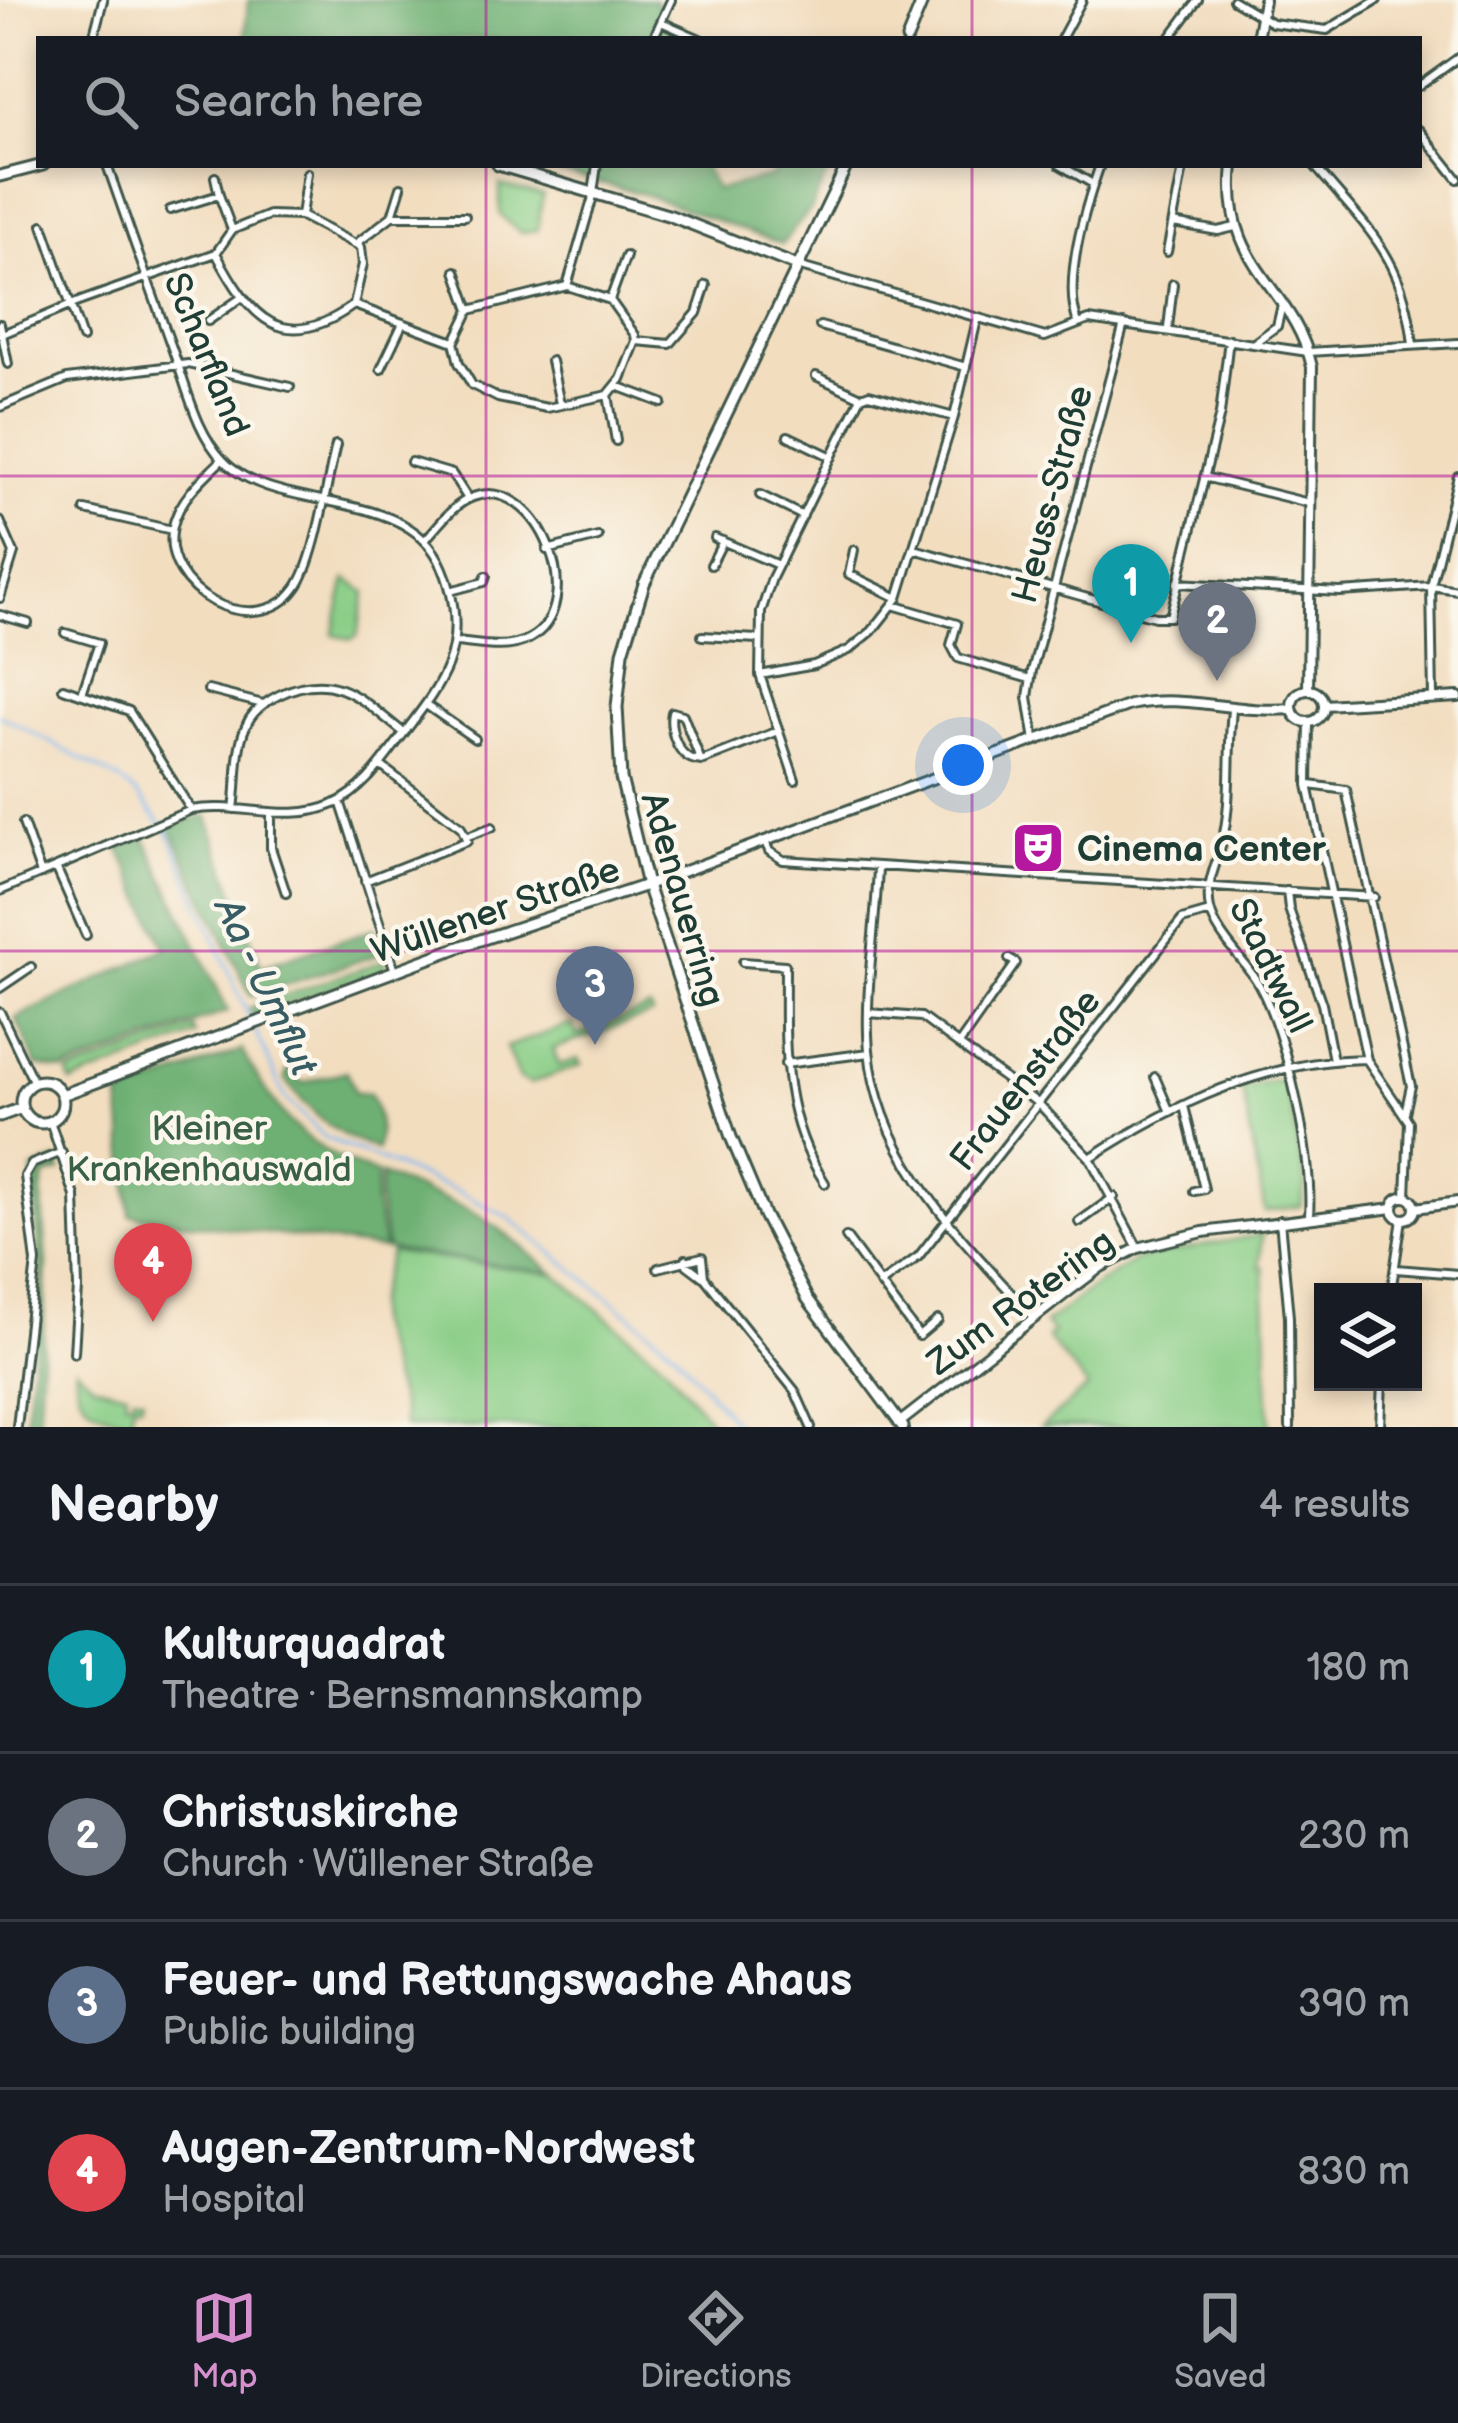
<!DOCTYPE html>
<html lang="en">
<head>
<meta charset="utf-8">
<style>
  body { margin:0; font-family:"Balsamiq Sans",sans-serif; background:#20242c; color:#f1f3f6 }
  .controls { position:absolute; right:36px; bottom:36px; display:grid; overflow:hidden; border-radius:0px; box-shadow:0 6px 18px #0003 }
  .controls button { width:108px; height:108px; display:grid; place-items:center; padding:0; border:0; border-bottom:3px solid #363941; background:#171b24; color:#f1f3f6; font:60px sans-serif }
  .you { position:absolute; left:963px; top:765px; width:42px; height:42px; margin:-30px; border:9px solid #fff; border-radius:50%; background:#1a73e8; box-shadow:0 0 0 18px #1a73e833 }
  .badge { display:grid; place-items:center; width:78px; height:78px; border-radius:50%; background:#d690ce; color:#fff; font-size:39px; font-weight:700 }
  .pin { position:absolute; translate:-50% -99px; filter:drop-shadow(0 3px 6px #0008) }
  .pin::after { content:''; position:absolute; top:63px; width:42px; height:36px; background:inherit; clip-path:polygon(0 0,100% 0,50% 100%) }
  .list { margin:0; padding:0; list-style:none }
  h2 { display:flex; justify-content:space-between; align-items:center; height:156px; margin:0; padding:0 48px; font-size:51px }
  h2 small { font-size:39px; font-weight:400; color:#9ea1a6 }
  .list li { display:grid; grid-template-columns:78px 1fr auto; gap:36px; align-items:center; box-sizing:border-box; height:168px; padding:0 48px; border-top:3px solid #363941 }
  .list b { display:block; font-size:45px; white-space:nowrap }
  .list p { margin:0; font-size:39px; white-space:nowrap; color:#9ea1a6 }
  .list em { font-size:39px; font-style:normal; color:#9ea1a6 }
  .icon { flex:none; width:66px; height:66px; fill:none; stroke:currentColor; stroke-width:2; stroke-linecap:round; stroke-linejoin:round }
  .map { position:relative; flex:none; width:1458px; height:1427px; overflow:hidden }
  .search { position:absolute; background:#171b24; box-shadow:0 6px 18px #0003; left:36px; right:36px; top:36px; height:132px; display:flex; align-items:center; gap:30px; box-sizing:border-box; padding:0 42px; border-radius:0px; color:#9ea1a6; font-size:45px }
  .sheet { height:828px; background:#171b24 }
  nav { display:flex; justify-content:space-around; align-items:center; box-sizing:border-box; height:168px; border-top:3px solid #363941; background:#171b24; font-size:33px; color:#9ea1a6 }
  nav a { display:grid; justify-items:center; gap:6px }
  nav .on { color:#d690ce }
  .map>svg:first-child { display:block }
</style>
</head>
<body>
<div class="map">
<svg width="1458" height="1427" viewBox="0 0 1458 1427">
  <rect width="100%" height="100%" fill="#fbf7ec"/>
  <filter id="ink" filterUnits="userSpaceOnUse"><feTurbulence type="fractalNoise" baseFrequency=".00833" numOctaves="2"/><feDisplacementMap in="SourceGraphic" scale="24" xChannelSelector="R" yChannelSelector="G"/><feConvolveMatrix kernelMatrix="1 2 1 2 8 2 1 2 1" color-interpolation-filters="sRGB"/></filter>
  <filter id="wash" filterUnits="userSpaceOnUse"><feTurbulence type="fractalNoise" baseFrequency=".004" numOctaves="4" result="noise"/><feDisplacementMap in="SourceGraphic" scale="48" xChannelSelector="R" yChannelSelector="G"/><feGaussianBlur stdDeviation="2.7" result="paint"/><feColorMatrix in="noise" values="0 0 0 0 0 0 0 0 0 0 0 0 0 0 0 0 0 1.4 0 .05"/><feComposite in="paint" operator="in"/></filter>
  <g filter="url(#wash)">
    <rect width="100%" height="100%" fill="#f2ddbf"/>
    <path fill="#89cd86" stroke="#54855d" stroke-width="3" d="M 500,185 L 543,195 L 537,230 L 521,233 L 500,215 Z
      M 346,579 L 366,592 L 357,636 L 351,639 L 333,635 Z
      M 386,960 L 384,969 L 253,1015 L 250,1008 Z
      M 650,1008 L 652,1014 L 553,1049 L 559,1065 L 578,1059 L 581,1065 L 530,1084 L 519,1079 L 506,1047 L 572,1024 L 577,1035 Z
      M 193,1028 L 196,1035 L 80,1080 L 71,1083 L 68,1074 Z
      M 1284,1079 L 1306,1184 L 1301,1206 L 1265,1212 L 1242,1088 Z
      M 1262,1234 L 1260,1267 L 1264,1267 L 1270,1427 L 1041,1427 L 1088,1387 L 1047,1338 L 1053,1333 L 1045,1324 L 1090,1289 L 1137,1259 Z
      M 390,1252 L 555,1274 L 665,1365 L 715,1427 L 404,1427 L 403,1412 L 374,1322 L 375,1304 Z
      M 76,1368 L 94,1384 L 126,1392 L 125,1400 L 132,1401 L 133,1395 L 143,1397 L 141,1404 L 134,1403 L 131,1420 C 99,1414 73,1406 76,1368 Z"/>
    <path fill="#6eb073" stroke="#467654" stroke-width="3" d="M 248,0 L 655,0 L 668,23 L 698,39 L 245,39 Z
      M 532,165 L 703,165 L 716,190 L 770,177 L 784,165 L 831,165 L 811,209 L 782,244 L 643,194 Z
      M 207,815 L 261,967 L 374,929 L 383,953 L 251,996 L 169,826 Z
      M 144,836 L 228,1011 L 64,1071 L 37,1066 L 16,1018 L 166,948 L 119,848 Z
      M 242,1050 C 275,1114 306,1151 377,1174 L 375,1203 L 384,1249 L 130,1215 L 120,1097 Z
      M 292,1070 L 302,1083 L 347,1071 L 355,1093 L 369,1093 C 380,1113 380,1128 377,1150 C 331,1133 316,1118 285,1080 L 287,1071 Z
      M 57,1160 L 61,1171 L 45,1176 L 42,1191 L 47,1264 L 38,1427 L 25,1427 L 42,1279 L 33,1176 L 33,1170 Z
      M 381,1175 L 465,1208 L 497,1227 L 554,1273 L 387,1249 L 379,1201 Z"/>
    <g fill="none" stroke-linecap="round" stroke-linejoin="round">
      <path stroke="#80b9f0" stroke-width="3" d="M 0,715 L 118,779 L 138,795 L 168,832 L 250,1019
        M 254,1028 L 285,1098 L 326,1138 L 459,1192 L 508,1217 L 676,1352 L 738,1427"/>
    </g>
  </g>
  <g filter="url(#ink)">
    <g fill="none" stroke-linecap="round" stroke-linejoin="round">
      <g stroke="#3f5549" stroke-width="12">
        <path id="minor" d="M 1233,0 L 1272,23 L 1327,30 L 1377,0
          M 661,22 L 700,39
          M 93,39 L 103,0
          M 653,39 L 671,0
          M 1061,39 L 1082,0
          M 1169,39 L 1198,0
          M 1419,86 L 1458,58
          M 1419,130 L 1458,179
          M 597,165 L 592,200 L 567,286 L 610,300 L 635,335 L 636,341 L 621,379 L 608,395
          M 1060,165 L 1093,184
          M 1314,165 C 1368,230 1404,256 1413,345
          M 215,177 L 219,195
          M 170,210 L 219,195 L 232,230
          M 301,216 L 307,173
          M 392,216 L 465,216
          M 1173,223 L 1218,231 L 1235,227
          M 43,225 L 82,338
          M 357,243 L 392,216 L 401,187
          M 1167,252 L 1182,173
          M 216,253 C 250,318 283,356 354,305 L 454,342 L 459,363 L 472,385 L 498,398 L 547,408 L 608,395 L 616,441
          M 797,266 L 1045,337 L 1089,320 L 1308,352 L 1458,343
          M 456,271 L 470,310
          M 610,300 L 626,256
          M 208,321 L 241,298
          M 1078,323 C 1062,282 1086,205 1100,165
          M 0,324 L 8,364
          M 820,326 L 966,367
          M 1168,328 L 1173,284
          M 0,335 L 81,301 L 216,253 L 232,230 L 269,215 L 301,216 L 361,247 L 363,264 L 354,304
          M 455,341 L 470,310 L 567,286
          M 636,341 L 670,344 L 697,313 L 706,285
          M 1254,343 L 1277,326 L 1282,305
          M 551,361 L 560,404
          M 381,369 L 403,323
          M 816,376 L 861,397
          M 617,386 L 662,403
          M 0,407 L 67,379 L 188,364 L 290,387
          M 788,436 L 832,457
          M 222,460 C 203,478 179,499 173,526 C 158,591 256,643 296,588 C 316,561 327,480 336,445
          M 411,462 L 452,474 L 468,499
          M 1204,477 L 1309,503
          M 760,495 L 803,516
          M 85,510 L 172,530
          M 0,521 L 14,553 L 0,598
          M 715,538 L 778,565
          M 425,540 C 439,525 453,504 473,497 C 537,473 592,605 529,639 C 507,651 479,644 456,642
          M 914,549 L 1155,617 L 1170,617 L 1220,414 L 1229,339
          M 547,550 L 598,537
          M 854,550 L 849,574 L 898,598
          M 711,565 L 723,541
          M 1177,583 L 1340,592 L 1431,586 L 1458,590
          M 450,591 L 484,582 L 486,576
          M 893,605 L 957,624 L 951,645 L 958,658 L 1030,679
          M 0,615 L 28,623
          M 65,633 L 99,643 L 82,694
          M 702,636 L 758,639
          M 760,675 L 814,665 L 849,650 L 872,631 L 898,598 L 954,417 L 977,320
          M 63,688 L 129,711 L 191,810
          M 208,690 L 263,704
          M 1433,698 L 1431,586 L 1458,476
          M 426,705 L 475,739
          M 1232,710 C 1227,756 1233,802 1221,847 C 1215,867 1205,887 1210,909 C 1216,936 1246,961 1259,985 C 1287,1036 1313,1159 1309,1216
          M 1309,722 L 1308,785 L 1367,1060 L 1409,1122 L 1406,1197
          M 1035,741 L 1028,697 L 1032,671 L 1124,324
          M 701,761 L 683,715 L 672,712 C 668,731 680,765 704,760 L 778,731
          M 795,780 L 760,675 L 761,612 L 772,578 L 861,397 L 869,394 L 954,417
          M 1310,785 L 1346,790 L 1411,1086 L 1405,1113
          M 340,801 L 395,971
          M 234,809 C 238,783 235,750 246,726 C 252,711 265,702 279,695 C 334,668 361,699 403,732
          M 271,813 L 271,848 L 286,893
          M 23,823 L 41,874
          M 468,836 L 492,827
          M 765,841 L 769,851 L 783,860 L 1374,897
          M 56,867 L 86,935
          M 878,867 C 876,924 864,997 869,1050 C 879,1162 964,1240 1034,1318
          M 365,881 L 467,841 L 461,827 L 380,765
          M 0,891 L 191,810 C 239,801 287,825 334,804 C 362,791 380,765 398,741 C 438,688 468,656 449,586 C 442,561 431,542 409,528 C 357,494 265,505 223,460 C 198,434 189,395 177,362 C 153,296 130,231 107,165
          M 1287,891 L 1289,909 L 1322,1004 L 1333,1060
          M 743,962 L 785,965 C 785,1043 780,1114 825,1183
          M 0,988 L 31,967
          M 0,1012 L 34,1083
          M 869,1013 L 921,1017 L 1039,1104 L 1090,1158 L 1138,1248
          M 959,1044 L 1016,963 L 1009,959
          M 785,1064 L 869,1053
          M 1155,1077 L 1170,1112
          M 1184,1106 L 1204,1189 L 1194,1191
          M 50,1121 L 75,1196 L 78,1288 L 74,1353
          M 1090,1158 C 1173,1104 1266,1060 1367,1059
          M 1280,1220 L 1289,1317 L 1290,1427
          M 1079,1222 L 1114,1197
          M 846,1237 L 919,1336 L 938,1320
          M 686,1259 L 687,1265 L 703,1277
          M 658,1268 L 702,1257 L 704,1277 L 795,1391 L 811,1427
          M 1396,1269 L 1458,1274
          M 880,1284 L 918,1257 L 1182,920 L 1210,912
          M 1391,1292 L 1402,1219
          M 17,1427 L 36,1262 L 25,1176 L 32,1164 L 62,1152
          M 1380,1427 L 1382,1382"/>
      </g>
      <g stroke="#3f5549" stroke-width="14">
        <path id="tertiary" d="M 1257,39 L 1264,0
          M 1233,165 C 1222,269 1293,284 1312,367 L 1308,690
          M1292 706a16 16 0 1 1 32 0a16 16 0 1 1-32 0Z
          M 1324,705 L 1458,697
          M 647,885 L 1130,705 C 1185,693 1235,714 1292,709
          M1393 1208a11 11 0 1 1 22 0a11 11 0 1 1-22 0Z
          M 1416,1208 L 1458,1202
          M 899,1423 L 1069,1291 L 1101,1267 L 1138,1248 L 1203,1232 L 1393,1208"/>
      </g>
      <g stroke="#3f5549" stroke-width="15">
        <path id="secondary" d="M 907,39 L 923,0
          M 498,165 L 671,216 L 797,266
          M 847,165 L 644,584 L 623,652 L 617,707 L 621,778 L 647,885 L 731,1137 L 764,1215 L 807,1298 L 903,1427
          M 0,176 L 43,165
          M21 1102a21 21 0 1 1 42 0a21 21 0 1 1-42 0Z
          M 62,1095 L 465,945 L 647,885
          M 0,1116 L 22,1108"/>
      </g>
      <use href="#minor" stroke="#fff" stroke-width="6"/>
      <use href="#tertiary" stroke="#fff" stroke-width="8"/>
      <use href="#secondary" stroke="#fff" stroke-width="9"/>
    </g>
  </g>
  <path fill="none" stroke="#b5179e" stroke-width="3" stroke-opacity="0.55" d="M 486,0 L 486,39M 972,0 L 972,39M 486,165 L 486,1427M 972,165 L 972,1427M 0,476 L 1458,476M 0,951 L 1458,951"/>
  <defs>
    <g id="theatre-square" transform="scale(2.7)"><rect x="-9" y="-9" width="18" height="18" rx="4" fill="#b5179e" stroke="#fbf7ec"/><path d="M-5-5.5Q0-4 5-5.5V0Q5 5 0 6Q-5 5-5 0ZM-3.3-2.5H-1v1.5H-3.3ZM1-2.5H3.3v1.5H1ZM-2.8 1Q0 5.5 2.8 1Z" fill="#fff"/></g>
  </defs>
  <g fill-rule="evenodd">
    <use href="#theatre-square" x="1038" y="848"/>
  </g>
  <g text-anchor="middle" stroke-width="9" stroke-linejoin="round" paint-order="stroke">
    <g font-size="36" fill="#1f3d34" stroke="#fbf7ec">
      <text transform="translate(208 354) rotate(68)" y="13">Scharfland</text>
      <text transform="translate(1051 494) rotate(-75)" y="13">Heuss-Straße</text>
      <text transform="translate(684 899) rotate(74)" y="13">Adenauerring</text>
      <text transform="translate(495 909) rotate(-19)" y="13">Wüllener Straße</text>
      <text transform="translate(1272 965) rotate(64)" y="13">Stadtwall</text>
      <text transform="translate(1024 1079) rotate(-52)" y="13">Frauenstraße</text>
      <text transform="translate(1020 1301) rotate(-36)" y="13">Zum Rotering</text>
    </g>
    <g font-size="36" font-weight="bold" fill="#1f3d34" stroke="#fbf7ec" text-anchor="start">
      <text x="1077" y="861">Cinema Center</text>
    </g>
    <g font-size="36" fill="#3a6148" stroke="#fbf7ec">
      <text x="209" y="1140">Kleiner<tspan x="209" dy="41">Krankenhauswald</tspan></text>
    </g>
    <g font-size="39" font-style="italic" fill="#375c63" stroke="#fbf7ec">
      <text transform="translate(267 986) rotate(65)" y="14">Aa - Umflut</text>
    </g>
  </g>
</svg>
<div class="controls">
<button><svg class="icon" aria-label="layers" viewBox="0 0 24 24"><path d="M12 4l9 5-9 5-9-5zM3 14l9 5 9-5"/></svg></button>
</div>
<div class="you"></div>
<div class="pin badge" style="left:1131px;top:643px;background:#0f9aa8">1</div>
<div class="pin badge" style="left:1217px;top:681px;background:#6b7280">2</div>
<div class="pin badge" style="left:595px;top:1045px;background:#5c6f8a">3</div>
<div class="pin badge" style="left:153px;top:1322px;background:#e0444e">4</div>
<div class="search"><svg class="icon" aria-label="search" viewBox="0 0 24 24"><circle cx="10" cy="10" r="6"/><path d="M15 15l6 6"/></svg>Search here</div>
</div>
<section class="sheet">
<h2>Nearby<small>4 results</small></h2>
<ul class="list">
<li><span class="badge" style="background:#0f9aa8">1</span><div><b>Kulturquadrat</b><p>Theatre · Bernsmannskamp</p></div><em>180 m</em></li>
<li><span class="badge" style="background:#6b7280">2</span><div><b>Christuskirche</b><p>Church · Wüllener Straße</p></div><em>230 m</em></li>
<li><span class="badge" style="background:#5c6f8a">3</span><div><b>Feuer- und Rettungswache Ahaus</b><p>Public building</p></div><em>390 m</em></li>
<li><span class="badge" style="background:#e0444e">4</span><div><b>Augen-Zentrum-Nordwest</b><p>Hospital</p></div><em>830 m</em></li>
</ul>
</section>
<nav>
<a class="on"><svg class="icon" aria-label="map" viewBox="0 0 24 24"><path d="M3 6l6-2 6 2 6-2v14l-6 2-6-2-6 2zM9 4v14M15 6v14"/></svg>Map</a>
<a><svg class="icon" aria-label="directions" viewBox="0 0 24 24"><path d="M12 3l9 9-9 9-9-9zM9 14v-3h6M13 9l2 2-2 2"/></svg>Directions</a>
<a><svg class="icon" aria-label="saved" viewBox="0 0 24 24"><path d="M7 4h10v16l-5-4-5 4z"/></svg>Saved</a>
</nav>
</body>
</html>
